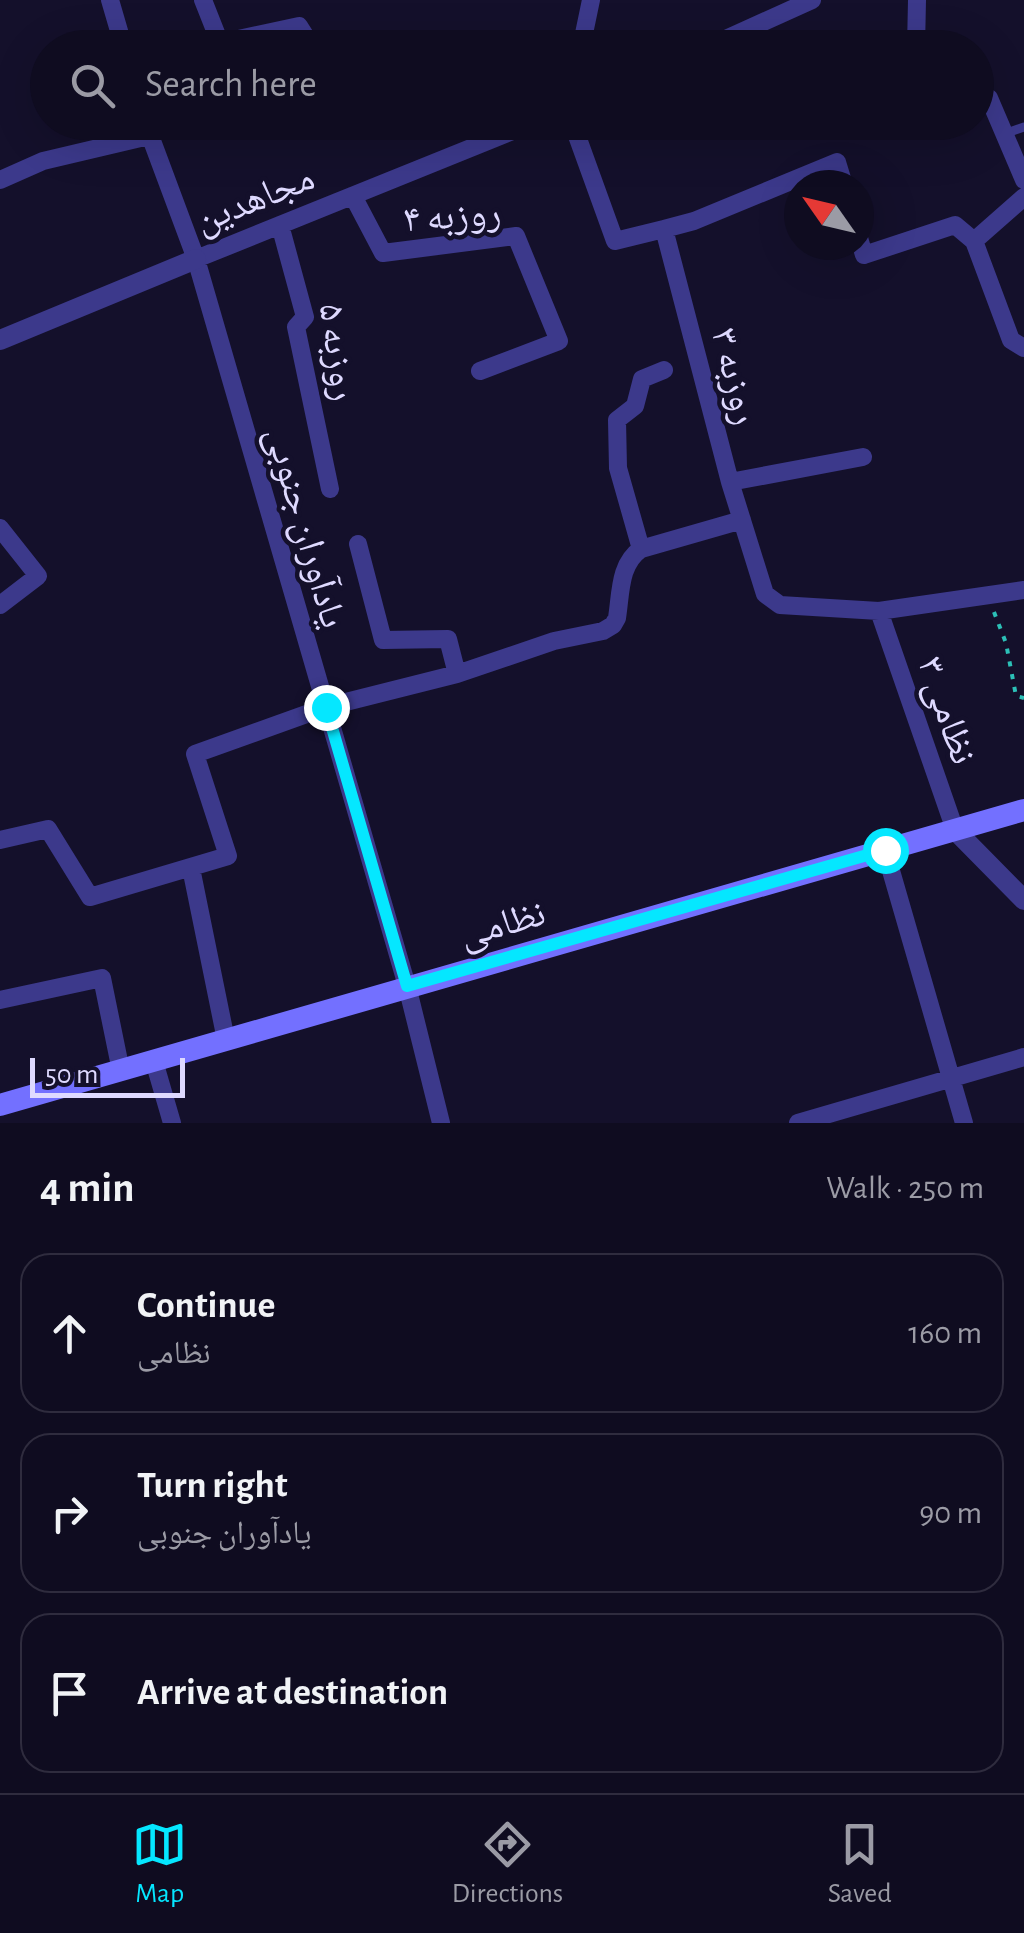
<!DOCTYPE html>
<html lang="en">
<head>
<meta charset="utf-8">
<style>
  body { margin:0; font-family:"Alegreya Sans","Noto Naskh Arabic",sans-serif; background:#181529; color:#f1f3f6 }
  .compass { position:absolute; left:784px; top:170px; width:90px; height:90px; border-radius:50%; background:#0f0c20; box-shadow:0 10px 40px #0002; rotate:304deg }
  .scale { position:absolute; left:30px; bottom:25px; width:155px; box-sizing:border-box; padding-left:10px; border:5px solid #ded9ff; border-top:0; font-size:28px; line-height:35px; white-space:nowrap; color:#ded9ff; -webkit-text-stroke:8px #14102b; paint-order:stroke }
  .stop { position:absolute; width:30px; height:30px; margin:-22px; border:8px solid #05e7ff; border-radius:50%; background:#fff }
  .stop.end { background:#05e7ff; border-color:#fff; box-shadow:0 2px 10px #0008 }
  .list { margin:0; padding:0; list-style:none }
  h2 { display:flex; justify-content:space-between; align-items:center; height:130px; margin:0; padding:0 40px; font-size:42px }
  h2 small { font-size:32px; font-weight:400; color:#9b9ba5 }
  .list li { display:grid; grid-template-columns:65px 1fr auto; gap:30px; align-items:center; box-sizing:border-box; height:160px; margin:0 20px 20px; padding:0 20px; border:2px solid #2f2c3e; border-radius:30px }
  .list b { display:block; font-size:38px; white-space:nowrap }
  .list p { margin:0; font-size:32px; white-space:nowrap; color:#9b9ba5 }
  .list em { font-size:32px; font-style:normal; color:#9b9ba5 }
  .icon { flex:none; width:55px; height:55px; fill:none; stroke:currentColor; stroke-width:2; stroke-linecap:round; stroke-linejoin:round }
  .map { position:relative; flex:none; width:1024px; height:1123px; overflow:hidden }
  .search { position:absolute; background:#0f0c20; box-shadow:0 10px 40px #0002; left:30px; right:30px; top:30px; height:110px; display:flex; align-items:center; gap:25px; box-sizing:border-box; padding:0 35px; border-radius:55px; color:#9b9ba5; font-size:38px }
  .sheet { height:670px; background:#0f0c20 }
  nav { display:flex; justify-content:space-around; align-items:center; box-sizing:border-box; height:140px; border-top:2px solid #2f2c3e; background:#0f0c20; font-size:28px; color:#9b9ba5 }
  nav a { display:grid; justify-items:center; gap:5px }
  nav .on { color:#05e7ff }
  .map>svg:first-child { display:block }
</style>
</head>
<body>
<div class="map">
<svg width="1024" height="1123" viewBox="0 0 1024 1123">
  <rect width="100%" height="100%" fill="#14102b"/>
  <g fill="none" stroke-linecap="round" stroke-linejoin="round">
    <path stroke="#2cc0b7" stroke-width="4" stroke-dasharray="5 8" stroke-linecap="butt" d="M 994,612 L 1006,643 L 1016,696 L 1024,698"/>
    <path stroke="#3c398b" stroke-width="9" d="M 1004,134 L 1024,127"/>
    <path stroke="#3c398b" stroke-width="18" d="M 110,0 L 124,48
      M 203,0 L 220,43 L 299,26 L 313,48
      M 581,48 L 591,0
      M 706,48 L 812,0
      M 916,48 L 917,0
      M 976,94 L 989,98 L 1024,180
      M 145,122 L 196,259 L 407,986 L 441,1123
      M 572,122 L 615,241 L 664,229 L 730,482 L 765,594 L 780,605 L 879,611 L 1024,590
      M 0,180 L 43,161 L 149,136
      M 353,196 L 383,253 L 516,236 L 559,341 L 480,371
      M 280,225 L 305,317 L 296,327 L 330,489
      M 664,229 L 694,221 L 837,162 L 844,185
      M 859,238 L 864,255 L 955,225 L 974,241 L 1011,340 L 1024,348
      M 974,241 L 1024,197
      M 196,259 L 535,122
      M 730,482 L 863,457
      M 0,528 L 38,576 L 0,605
      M 358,544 L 383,640 L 448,639 L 457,674
      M 641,549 L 618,468 L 617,420 L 635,406 L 642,379 L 664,370
      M 879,611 L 955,830
      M 0,840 L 48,829 L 90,897 L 228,856 L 195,754 L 326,707 L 457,674 L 554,641 L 603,631 L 613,625 L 617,618 C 621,593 619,564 641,549 L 742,520
      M 885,850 L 964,1123
      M 191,868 L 226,1040
      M 0,1000 L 102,978 L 121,1071
      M 154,1061 L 172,1123
      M 798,1123 L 1024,1057"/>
    <path stroke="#3c398b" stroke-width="20" d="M 0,340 L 196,259
      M 955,830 L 1024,900"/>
    <path stroke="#7370ff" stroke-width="22" d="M 0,1105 L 1024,810"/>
  </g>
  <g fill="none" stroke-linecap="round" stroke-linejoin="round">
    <path stroke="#05e7ff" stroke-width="12" d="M 326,707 L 407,986 L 885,850"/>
  </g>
  <g text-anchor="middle" stroke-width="9" stroke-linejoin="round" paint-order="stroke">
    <g font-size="38" fill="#ded9ff" stroke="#14102b">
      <text transform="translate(254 198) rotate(-22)" y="13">مجاهدین</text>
      <text transform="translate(452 215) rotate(-4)" y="13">روزبه ۴</text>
      <text transform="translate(339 352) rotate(82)" y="13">روزبه ۵</text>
      <text transform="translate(736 376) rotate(76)" y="13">روزبه ۳</text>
      <text transform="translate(307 527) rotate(74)" y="13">یادآوران جنوبی</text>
      <text transform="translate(948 710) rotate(71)" y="13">۳ نظامی</text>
      <text transform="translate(502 923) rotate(-16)" y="13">نظامی</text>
    </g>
  </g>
</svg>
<svg class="compass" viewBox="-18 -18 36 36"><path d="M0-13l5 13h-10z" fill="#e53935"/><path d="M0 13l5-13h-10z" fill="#9b9ba5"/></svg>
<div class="scale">50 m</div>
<div class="stop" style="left:885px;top:850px"></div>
<div class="stop end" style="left:326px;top:707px"></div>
<div class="search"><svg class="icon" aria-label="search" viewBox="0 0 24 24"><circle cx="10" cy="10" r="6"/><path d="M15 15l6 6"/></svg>Search here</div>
</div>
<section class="sheet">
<h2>4 min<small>Walk · 250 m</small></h2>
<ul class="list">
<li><svg class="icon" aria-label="ahead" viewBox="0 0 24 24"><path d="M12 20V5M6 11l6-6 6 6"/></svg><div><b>Continue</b><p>نظامی</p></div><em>160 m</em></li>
<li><svg class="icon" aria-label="right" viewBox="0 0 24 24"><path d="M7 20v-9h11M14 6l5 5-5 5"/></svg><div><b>Turn right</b><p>یادآوران جنوبی</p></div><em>90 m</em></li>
<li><svg class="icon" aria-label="arrive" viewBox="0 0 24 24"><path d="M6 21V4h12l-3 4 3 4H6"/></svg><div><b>Arrive at destination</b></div></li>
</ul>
</section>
<nav>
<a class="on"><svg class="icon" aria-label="map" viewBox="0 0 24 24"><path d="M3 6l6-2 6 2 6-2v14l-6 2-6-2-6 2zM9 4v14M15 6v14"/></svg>Map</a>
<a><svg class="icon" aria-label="directions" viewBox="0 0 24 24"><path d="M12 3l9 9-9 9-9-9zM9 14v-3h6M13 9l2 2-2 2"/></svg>Directions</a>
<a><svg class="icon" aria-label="saved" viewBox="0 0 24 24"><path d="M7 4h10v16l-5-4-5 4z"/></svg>Saved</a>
</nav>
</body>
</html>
